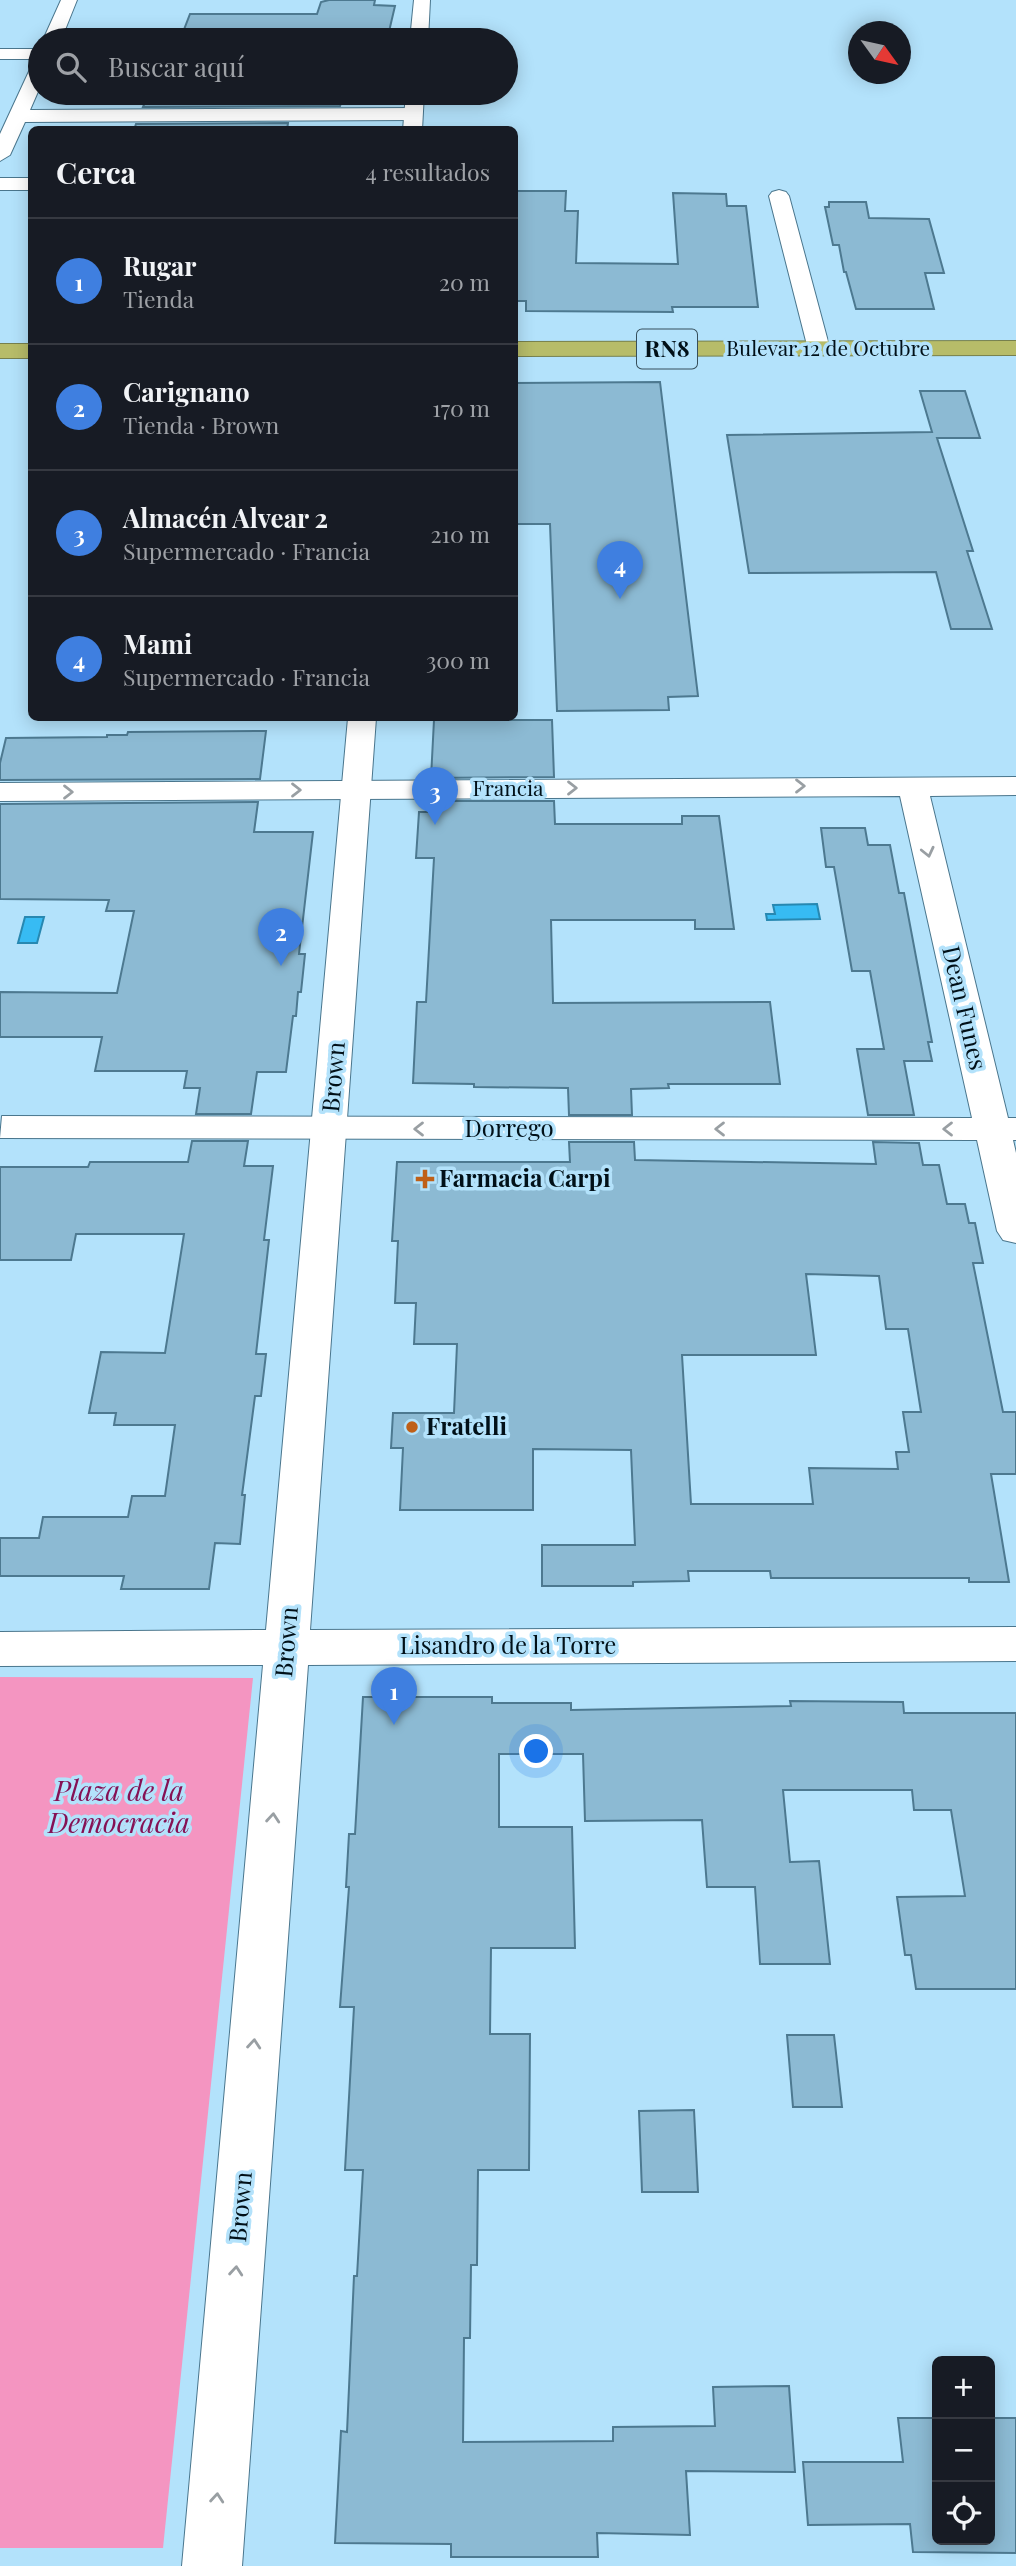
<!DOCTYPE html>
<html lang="es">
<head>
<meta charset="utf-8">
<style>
  body { margin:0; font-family:"Playfair Display",serif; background:#242831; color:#f1f3f6 }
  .controls { position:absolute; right:21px; bottom:21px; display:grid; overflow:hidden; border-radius:10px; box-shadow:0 4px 18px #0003 }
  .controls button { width:63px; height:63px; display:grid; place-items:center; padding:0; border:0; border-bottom:2px solid #363941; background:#171b24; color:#f1f3f6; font:35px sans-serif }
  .compass { position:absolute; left:848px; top:21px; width:63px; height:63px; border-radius:50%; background:#171b24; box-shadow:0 4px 18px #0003; rotate:123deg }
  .you { position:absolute; left:537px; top:1752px; width:24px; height:24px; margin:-18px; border:5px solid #fff; border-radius:50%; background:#1a73e8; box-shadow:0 0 0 10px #1a73e833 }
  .badge { display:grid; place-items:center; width:46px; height:46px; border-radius:50%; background:#bf6018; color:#fff; font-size:23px; font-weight:700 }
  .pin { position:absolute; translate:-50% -58px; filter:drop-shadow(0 2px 4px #0008) }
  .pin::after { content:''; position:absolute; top:37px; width:24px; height:21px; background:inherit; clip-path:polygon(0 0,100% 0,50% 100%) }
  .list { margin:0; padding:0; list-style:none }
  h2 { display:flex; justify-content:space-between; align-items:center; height:91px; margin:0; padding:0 28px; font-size:30px }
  h2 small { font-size:23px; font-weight:400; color:#9ea1a6 }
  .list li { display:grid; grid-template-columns:46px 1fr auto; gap:21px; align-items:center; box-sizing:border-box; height:126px; padding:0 28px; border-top:2px solid #363941 }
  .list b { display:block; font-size:26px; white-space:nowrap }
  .list p { margin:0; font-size:23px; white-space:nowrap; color:#9ea1a6 }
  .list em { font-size:23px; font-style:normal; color:#9ea1a6 }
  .icon { flex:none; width:38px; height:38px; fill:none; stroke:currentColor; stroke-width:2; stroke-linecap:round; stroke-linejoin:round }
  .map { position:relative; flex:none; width:1016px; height:2566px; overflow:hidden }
  .search { position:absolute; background:#171b24; box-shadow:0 4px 18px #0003; left:28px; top:28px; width:490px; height:77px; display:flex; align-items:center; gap:18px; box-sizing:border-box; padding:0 24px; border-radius:38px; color:#9ea1a6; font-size:26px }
  .panel { position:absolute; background:#171b24; box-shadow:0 4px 18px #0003; left:28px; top:126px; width:490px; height:595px; border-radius:10px }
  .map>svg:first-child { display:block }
</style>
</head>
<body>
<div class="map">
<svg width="1016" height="2566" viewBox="0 0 1016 2566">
  <rect width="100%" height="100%" fill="#b3e2fb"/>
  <path fill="#f495c1" d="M 0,1677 L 253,1678 L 163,2548 L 0,2548 Z"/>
  <path fill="#37bbf3" stroke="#2788b1" stroke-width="2" d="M 817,904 L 820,919 L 767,920 L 766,914 L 775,914 L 773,905 Z
    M 25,917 L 44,917 L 37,943 L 18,943 Z"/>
  <path fill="#8cbad3" stroke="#4d7990" stroke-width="2" fill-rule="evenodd" d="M 329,0 L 375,0 L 374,5 L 395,6 L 387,40 L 180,40 L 190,14 L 317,14 L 321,2 Z
    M 149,93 L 361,93 L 359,103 L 341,103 L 340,106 L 143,107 Z
    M 288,123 L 287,130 L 134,130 L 136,124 Z
    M 514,191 L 566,191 L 565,211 L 578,211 L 576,263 L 678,264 L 673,193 L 726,194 L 727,206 L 746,206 L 758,307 L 672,307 L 673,312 L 526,311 L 526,301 L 514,301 Z
    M 829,202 L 866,202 L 869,218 L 929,219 L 944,273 L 925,273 L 934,309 L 856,309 L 846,272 L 844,272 L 839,245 L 833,245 L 825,207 L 829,207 Z
    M 660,382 L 698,696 L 668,697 L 669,710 L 557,711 L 550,524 L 517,524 L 514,383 Z
    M 920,391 L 965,391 L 980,438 L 937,438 L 973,551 L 967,551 L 992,629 L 951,629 L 936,572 L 749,573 L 727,435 L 932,432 Z
    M 434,720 L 552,720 L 554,777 L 431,778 Z
    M 266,731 L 260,779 L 0,780 L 0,763 L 6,738 L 107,737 L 107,735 L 127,735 L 128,732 Z
    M 431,801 L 554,801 L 555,824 L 682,824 L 682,816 L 719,816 L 734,929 L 695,929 L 695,920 L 551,920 L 553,1003 L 770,1002 L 780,1084 L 668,1084 L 669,1088 L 631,1089 L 632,1115 L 569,1115 L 568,1088 L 474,1087 L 474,1084 L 413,1083 L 417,1002 L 426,1002 L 434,858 L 416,858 L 419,812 L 430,812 Z
    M 258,802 L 254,832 L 313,832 L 299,954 L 305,954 L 301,992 L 298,992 L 296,1016 L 293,1016 L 286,1072 L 257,1072 L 251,1114 L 196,1114 L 200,1088 L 184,1088 L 187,1071 L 95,1071 L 102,1037 L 0,1037 L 0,992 L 117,993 L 134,911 L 106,911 L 109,900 L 0,899 L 0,804 Z
    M 821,828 L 865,828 L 868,845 L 890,845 L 899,893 L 904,893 L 932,1042 L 928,1042 L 932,1061 L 904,1061 L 914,1115 L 868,1115 L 857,1049 L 884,1049 L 870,971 L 852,971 L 834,867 L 826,867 Z
    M 192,1141 L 248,1141 L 244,1166 L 273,1166 L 264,1240 L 269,1240 L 256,1354 L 266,1354 L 261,1396 L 255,1396 L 242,1495 L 245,1495 L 240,1544 L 215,1543 L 209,1589 L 121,1589 L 124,1576 L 0,1576 L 0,1538 L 39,1538 L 43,1517 L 128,1517 L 132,1496 L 165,1496 L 175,1425 L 114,1425 L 116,1413 L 89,1413 L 101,1352 L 165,1353 L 184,1234 L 76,1234 L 71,1260 L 0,1260 L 0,1167 L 88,1167 L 90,1162 L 188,1162 Z
    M 569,1142 L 634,1142 L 635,1160 L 876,1164 L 873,1142 L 919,1143 L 923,1165 L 939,1165 L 947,1204 L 965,1204 L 969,1223 L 975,1223 L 983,1263 L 973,1263 L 1003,1412 L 1016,1412 L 1016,1474 L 991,1474 L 1009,1582 L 969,1582 L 969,1578 L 771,1578 L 770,1571 L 688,1571 L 689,1581 L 633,1582 L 633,1586 L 542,1586 L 542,1545 L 635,1545 L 631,1450 L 533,1449 L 533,1510 L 400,1510 L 403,1448 L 391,1448 L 393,1413 L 454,1413 L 457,1344 L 414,1344 L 416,1303 L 395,1303 L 398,1241 L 392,1241 L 397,1162 L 570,1162 ZM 806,1274 L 879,1276 L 886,1329 L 908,1329 L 921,1412 L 903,1412 L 909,1452 L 896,1452 L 898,1469 L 809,1468 L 813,1504 L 691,1504 L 682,1355 L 816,1355 Z
    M 363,1697 L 492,1697 L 492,1703 L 571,1703 L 571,1710 L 791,1706 L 790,1701 L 903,1702 L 904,1713 L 1016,1713 L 1016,1989 L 916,1989 L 911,1955 L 905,1955 L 897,1897 L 965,1896 L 951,1810 L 914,1810 L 912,1790 L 783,1790 L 790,1862 L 819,1861 L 830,1964 L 760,1964 L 755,1887 L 707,1887 L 702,1820 L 585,1821 L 583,1754 L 499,1754 L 499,1827 L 572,1827 L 575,1948 L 491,1948 L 490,2034 L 530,2034 L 529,2170 L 478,2170 L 477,2265 L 471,2265 L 470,2338 L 464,2338 L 463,2442 L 613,2441 L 613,2427 L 715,2426 L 713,2387 L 789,2386 L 795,2472 L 686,2471 L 690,2535 L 597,2533 L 598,2557 L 451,2557 L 451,2544 L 335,2543 L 341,2431 L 347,2432 L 354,2276 L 357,2276 L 363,2170 L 345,2170 L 354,2007 L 340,2007 L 349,1887 L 346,1887 L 349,1834 L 355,1834 Z
    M 787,2035 L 834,2035 L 842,2107 L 793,2107 Z
    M 694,2110 L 698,2192 L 642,2192 L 639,2111 Z
    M 898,2418 L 937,2418 L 937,2540 L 990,2540 L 990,2418 L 1016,2418 L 1016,2553 L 913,2552 L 910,2524 L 808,2525 L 803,2462 L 903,2462 Z"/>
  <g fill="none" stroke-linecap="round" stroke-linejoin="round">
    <g stroke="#4a768d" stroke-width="2">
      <path id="street" d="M 61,0 L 77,0 L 61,40 L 43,40 Z
        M 0,49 L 40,49 L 40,59 L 0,59 Z
        M 40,62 L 40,87 L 30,110 L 413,108 L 422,114 L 413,120 L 25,122 L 10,155 L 0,161 L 0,134 L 31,67 Z
        M 0,178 L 32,178 L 32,190 L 0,190 Z
        M 779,190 L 786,192 L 789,196 L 830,349 L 827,354 L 811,354 L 808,349 L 769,196 L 772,192 Z
        M 1016,777 L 1016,795 L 930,796 L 1008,1118 L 1016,1118 L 1016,1140 L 1013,1140 L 1016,1153 L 1016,1243 L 1003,1240 L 997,1231 L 977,1140 L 0,1138 L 2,1116 L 972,1118 L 900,796 L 0,801 L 0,783 Z"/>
    </g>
    <g stroke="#4a768d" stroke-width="2">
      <path id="secondary" d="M 414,0 L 430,0 L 428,40 L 410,40 Z
        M 406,93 L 424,93 L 422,130 L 403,130 Z
        M 348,718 L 376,718 L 310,1630 L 1016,1627 L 1016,1661 L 308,1665 L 242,2566 L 182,2566 L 263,1665 L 0,1666 L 0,1632 L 266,1630 Z"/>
    </g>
    <g stroke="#77804d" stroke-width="2">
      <path id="highway" d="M 1016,341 L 1016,355 L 514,356 L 514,342 Z
        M 0,344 L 32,344 L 32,358 L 0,358 Z"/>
    </g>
    <use href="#street" fill="#fff" fill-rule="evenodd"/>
    <use href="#secondary" fill="#fff" fill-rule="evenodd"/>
    <use href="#highway" fill="#b7bc69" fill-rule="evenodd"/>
  </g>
  <defs><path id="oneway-chevron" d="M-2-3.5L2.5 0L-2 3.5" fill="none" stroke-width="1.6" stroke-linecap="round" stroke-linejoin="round" transform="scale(1.75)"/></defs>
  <g stroke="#999fa3">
    <use href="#oneway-chevron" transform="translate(800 786)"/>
    <use href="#oneway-chevron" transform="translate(572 788)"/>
    <use href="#oneway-chevron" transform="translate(296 790)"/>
    <use href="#oneway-chevron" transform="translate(68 792)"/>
    <use href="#oneway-chevron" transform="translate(928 852) rotate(77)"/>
    <use href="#oneway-chevron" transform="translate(419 1129) rotate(180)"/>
    <use href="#oneway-chevron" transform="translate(720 1129) rotate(180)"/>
    <use href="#oneway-chevron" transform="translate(948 1129) rotate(180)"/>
    <use href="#oneway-chevron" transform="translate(273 1818) rotate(-85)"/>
    <use href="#oneway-chevron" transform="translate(254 2044) rotate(-85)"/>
    <use href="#oneway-chevron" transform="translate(236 2271) rotate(-85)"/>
    <use href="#oneway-chevron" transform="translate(217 2498) rotate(-85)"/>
  </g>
  <g fill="#bf6018" stroke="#b3e2fb" stroke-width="2.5">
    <path d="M421.5 1168.5h7v7h7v7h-7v7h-7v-7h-7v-7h7z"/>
    <circle cx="412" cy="1427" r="7"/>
  </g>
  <g text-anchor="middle" stroke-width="7" stroke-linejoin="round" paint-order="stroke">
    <g font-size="21" fill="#011018" stroke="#b3e2fb">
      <text x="828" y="356">Bulevar 12 de Octubre</text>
      <text x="508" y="796">Francia</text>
    </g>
    <rect fill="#b3e2fb" stroke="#364f5c" stroke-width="2" x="637" y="329.5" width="60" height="39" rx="5"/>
    <g font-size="23" font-weight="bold" fill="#011018">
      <text x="667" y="357">RN8</text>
    </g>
    <g font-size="24" fill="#011018" stroke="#b3e2fb">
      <text transform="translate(964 1008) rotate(77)" y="8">Dean Funes</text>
      <text transform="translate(334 1077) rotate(-85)" y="8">Brown</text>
      <text x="509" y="1137">Dorrego</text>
      <text transform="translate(287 1642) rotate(-85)" y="8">Brown</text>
      <text x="508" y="1654">Lisandro de la Torre</text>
      <text transform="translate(241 2207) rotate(-85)" y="8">Brown</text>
    </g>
    <g font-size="24" font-weight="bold" fill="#011018" stroke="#b3e2fb" text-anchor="start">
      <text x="439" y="1187">Farmacia Carpi</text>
      <text x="426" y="1435">Fratelli</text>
    </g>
    <g font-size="28" font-style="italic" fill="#851155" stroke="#b3e2fb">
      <text x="119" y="1801">Plaza de la<tspan x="119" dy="32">Democracia</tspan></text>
    </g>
  </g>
</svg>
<div class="controls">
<button>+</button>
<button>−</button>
<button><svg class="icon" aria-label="locate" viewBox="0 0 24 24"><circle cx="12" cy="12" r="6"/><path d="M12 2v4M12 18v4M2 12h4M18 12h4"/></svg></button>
</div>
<svg class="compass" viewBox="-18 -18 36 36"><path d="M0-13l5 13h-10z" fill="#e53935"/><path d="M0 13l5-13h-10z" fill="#9ea1a6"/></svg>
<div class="you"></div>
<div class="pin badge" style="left:394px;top:1725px;background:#3f7fe0">1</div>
<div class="pin badge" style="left:281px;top:966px;background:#3f7fe0">2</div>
<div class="pin badge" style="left:435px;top:825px;background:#3f7fe0">3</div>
<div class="pin badge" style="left:620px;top:599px;background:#3f7fe0">4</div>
<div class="search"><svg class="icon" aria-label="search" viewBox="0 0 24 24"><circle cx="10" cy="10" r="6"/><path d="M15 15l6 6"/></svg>Buscar aquí</div>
<section class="panel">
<h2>Cerca<small>4 resultados</small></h2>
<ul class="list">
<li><span class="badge" style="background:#3f7fe0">1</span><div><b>Rugar</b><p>Tienda</p></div><em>20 m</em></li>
<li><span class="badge" style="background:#3f7fe0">2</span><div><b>Carignano</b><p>Tienda · Brown</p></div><em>170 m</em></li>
<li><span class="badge" style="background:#3f7fe0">3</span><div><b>Almacén Alvear 2</b><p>Supermercado · Francia</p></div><em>210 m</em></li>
<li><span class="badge" style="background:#3f7fe0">4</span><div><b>Mami</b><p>Supermercado · Francia</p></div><em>300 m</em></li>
</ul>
</section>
</div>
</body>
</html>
